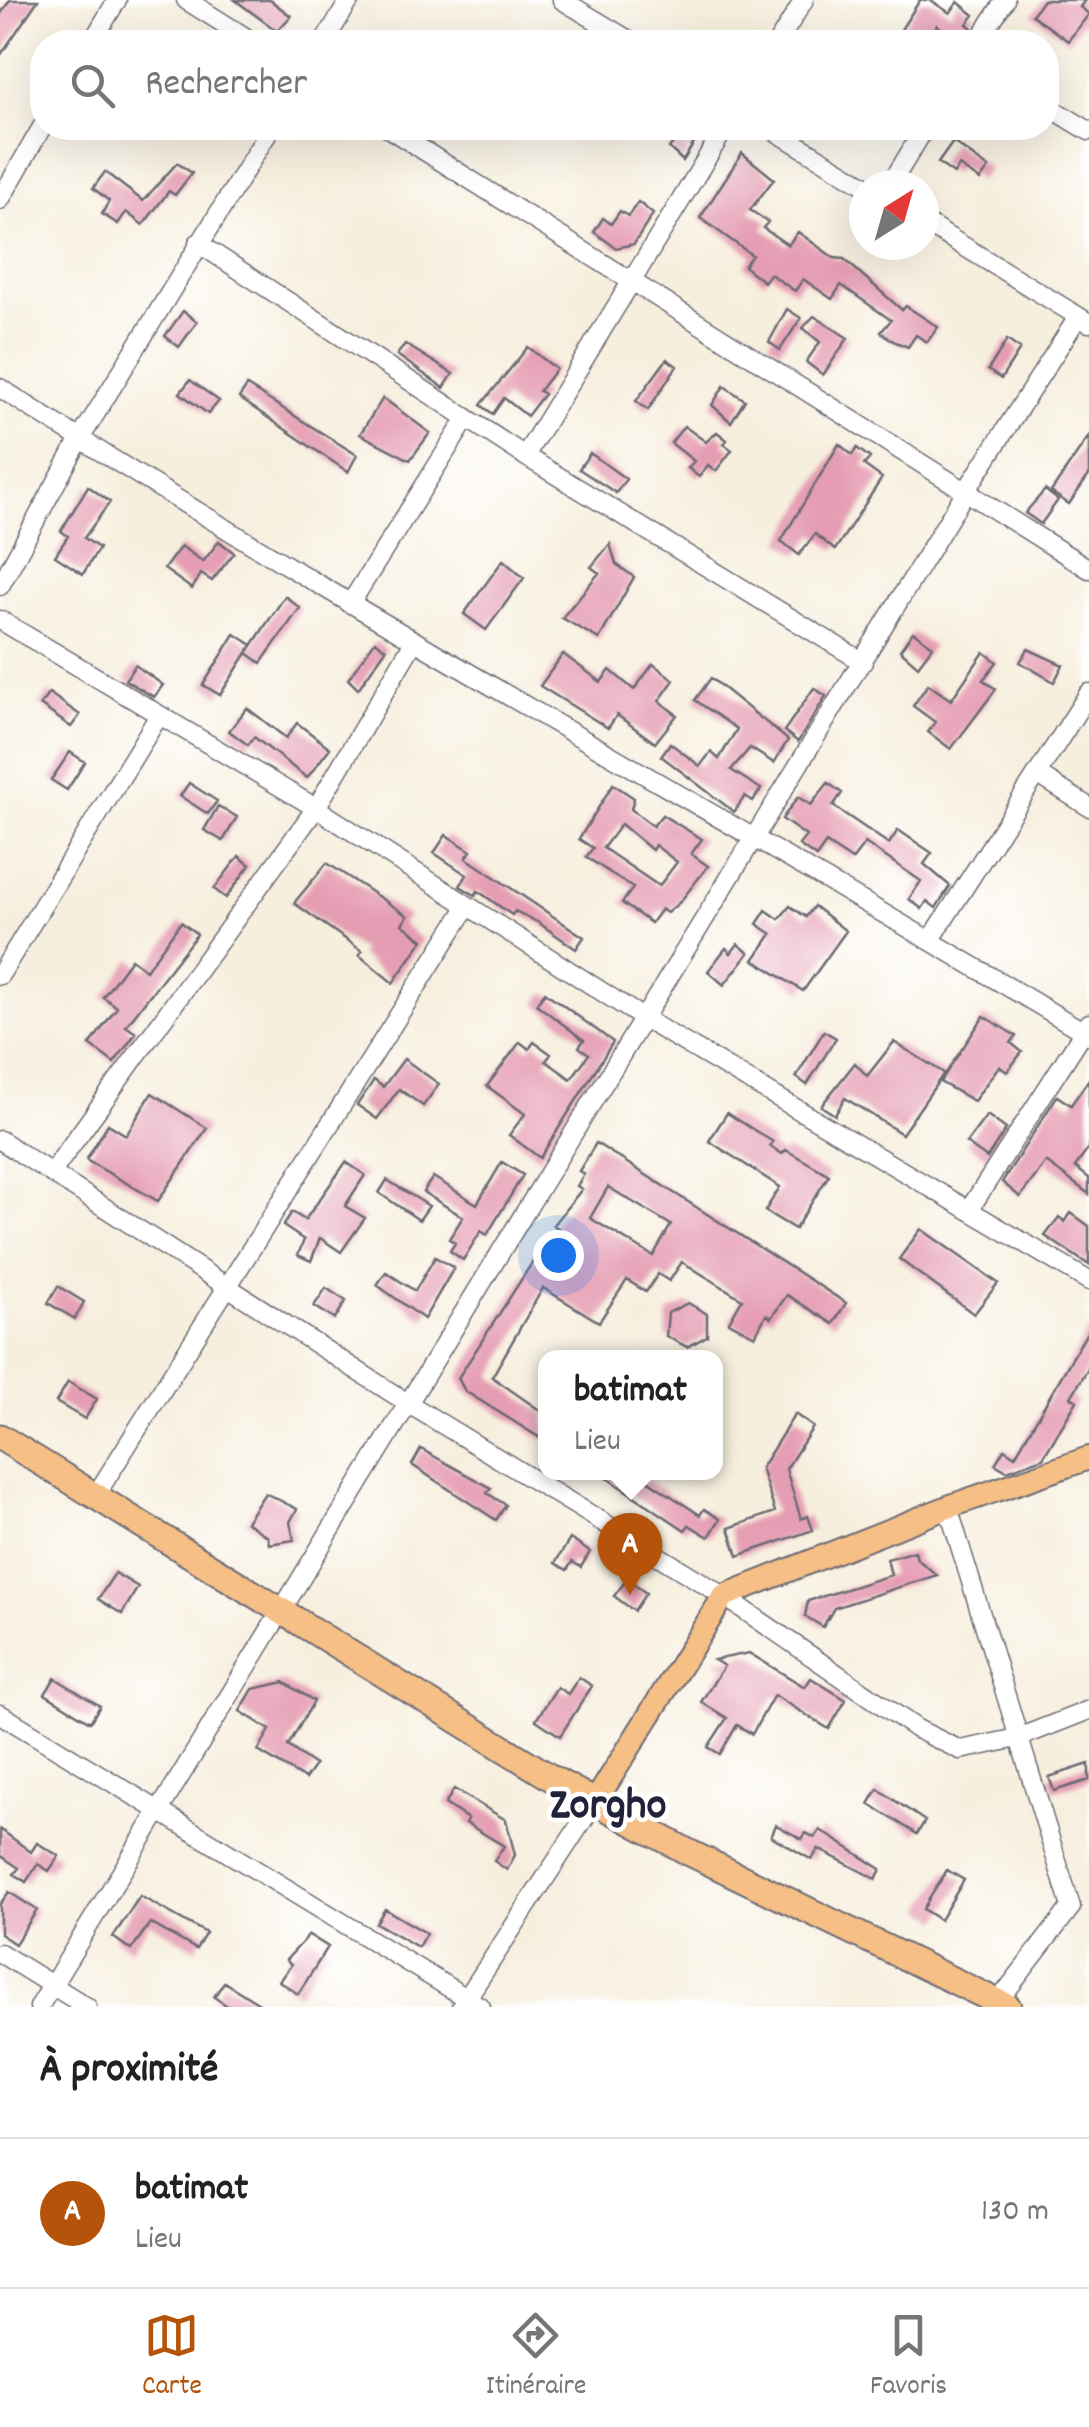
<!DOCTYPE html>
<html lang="fr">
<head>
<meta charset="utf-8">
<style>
  body { margin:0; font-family:Dekko,sans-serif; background:#f2f2f2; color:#222 }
  .compass { position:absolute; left:849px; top:170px; width:90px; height:90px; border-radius:50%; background:#fff; box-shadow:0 10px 40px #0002; rotate:37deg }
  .you { position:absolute; left:558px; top:1255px; width:35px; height:35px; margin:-25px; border:8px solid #fff; border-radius:50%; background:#1a73e8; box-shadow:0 0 0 15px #1a73e833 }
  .badge { display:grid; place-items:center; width:65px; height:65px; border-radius:50%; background:#b45309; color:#fff; font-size:32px; font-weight:700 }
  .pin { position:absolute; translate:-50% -82px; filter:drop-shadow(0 2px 5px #0008) }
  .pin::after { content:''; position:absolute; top:52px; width:35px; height:30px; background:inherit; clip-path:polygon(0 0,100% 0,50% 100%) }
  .popup { position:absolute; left:538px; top:1350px; width:185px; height:130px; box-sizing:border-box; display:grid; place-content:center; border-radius:20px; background:#fff; filter:drop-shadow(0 2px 8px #0005); font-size:32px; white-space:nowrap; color:#767676 }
  .popup b { font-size:38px; color:#222 }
  .popup::after { content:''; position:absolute; left:50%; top:100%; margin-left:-20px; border:20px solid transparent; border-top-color:#fff }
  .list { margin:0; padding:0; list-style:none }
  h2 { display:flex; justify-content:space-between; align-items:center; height:130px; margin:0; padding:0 40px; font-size:42px }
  h2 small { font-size:32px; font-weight:400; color:#767676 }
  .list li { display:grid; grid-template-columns:65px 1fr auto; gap:30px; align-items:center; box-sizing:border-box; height:150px; padding:0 40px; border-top:2px solid #e0e0e0 }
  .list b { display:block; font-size:38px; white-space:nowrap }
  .list p { margin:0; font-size:32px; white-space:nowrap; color:#767676 }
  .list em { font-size:32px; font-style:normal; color:#767676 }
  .icon { flex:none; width:55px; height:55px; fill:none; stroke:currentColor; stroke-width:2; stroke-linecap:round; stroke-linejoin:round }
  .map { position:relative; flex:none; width:1089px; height:2007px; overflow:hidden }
  .search { position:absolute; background:#fff; box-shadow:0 10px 40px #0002; left:30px; right:30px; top:30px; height:110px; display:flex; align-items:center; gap:25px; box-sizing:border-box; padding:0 35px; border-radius:40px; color:#767676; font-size:38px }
  .sheet { height:280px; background:#fff }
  nav { display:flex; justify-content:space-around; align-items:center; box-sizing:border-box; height:140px; border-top:2px solid #e0e0e0; background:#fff; font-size:28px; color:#767676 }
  nav a { display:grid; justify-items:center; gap:5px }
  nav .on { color:#b45309 }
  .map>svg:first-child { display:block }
</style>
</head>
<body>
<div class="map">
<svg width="1089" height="2007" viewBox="0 0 1089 2007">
  <rect width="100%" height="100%" fill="#fff"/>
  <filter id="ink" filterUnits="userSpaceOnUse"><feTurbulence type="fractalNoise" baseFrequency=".01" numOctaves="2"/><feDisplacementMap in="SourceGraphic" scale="20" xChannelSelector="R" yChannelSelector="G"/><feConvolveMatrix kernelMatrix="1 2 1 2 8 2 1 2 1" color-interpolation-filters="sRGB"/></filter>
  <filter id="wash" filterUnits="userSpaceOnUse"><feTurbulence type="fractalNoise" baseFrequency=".0048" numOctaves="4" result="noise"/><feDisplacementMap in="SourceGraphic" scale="40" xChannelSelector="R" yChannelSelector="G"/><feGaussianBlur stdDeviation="2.25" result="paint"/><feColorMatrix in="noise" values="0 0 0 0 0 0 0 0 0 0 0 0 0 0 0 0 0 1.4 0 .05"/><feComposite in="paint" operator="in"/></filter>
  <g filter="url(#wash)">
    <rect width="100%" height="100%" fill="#f7efde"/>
    <g id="blocks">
      <path fill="#e59db3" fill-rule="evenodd" d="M 10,0 L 38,0 L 0,56 L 0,15 Z
        M 235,0 L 270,0 L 291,16 L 277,31 Z
        M 920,0 L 930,0 L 950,13 L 958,2 L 974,15 L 967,24 L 972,28 L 966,42 L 958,42 L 937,25 L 926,42 L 893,42 Z
        M 1043,0 L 1085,0 L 1080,7 L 1089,14 L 1068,41 L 1032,15 Z
        M 685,128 L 703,128 L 683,161 L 669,148 Z
        M 953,142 L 989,168 L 980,180 L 959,166 L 954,174 L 938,163 Z
        M 742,153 L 774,179 L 750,210 L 768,222 L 763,228 L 788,245 L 798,232 L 834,258 L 844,259 L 902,310 L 906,306 L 938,327 L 927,342 L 916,335 L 908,347 L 893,341 L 881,332 L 891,320 L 841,285 L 832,299 L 803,279 L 795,291 L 770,274 L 764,282 L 744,266 L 752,255 L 700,218 Z
        M 177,163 L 192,173 L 175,195 L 169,191 L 143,225 L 126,212 L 118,224 L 102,214 L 109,201 L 93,188 L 105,172 L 143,201 Z
        M 638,202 L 653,214 L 634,244 L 616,248 L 594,232 L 603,218 L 611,224 L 620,211 L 628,216 Z
        M 787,309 L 801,318 L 780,350 L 769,342 Z
        M 183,311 L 197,322 L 179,347 L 165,336 Z
        M 814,316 L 848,338 L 823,375 L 806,362 L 820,342 L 803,328 Z
        M 1007,340 L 1020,349 L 1001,379 L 988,370 Z
        M 405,344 L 453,374 L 444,388 L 397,355 Z
        M 528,347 L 556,369 L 539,391 L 544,394 L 527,416 L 504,398 L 493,414 L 481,405 Z
        M 667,359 L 677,366 L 648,410 L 636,401 Z
        M 190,380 L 219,401 L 208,414 L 180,393 Z
        M 247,386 L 357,455 L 348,472 L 239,398 Z
        M 724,386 L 745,400 L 731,422 L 712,405 Z
        M 383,398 L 430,433 L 410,460 L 360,434 Z
        M 684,426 L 706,442 L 717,432 L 727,440 L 724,444 L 732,450 L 716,471 L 708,465 L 699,477 L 688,468 L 694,461 L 671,443 Z
        M 1089,436 L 1089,475 L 1069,504 L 1051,492 Z
        M 839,444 L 852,455 L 857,448 L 870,458 L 864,465 L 882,478 L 835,550 L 815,534 L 799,555 L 781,541 Z
        M 590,453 L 626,479 L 616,493 L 579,469 Z
        M 88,486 L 110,502 L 84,538 L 99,548 L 83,574 L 55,556 L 68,536 L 61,531 Z
        M 1045,490 L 1058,500 L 1041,524 L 1025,513 Z
        M 219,541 L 234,553 L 212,581 L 201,574 L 192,589 L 164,569 L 181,546 L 203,562 Z
        M 610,544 L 616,564 L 634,577 L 599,639 L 562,618 L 599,573 L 591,567 Z
        M 503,560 L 524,578 L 486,630 L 464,614 Z
        M 285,596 L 300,608 L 261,663 L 247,653 Z
        M 913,632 L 933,646 L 918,666 L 900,650 Z
        M 235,634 L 252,645 L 220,695 L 203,685 Z
        M 375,641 L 386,649 L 358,689 L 348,679 Z
        M 1028,649 L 1063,665 L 1054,682 L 1020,662 Z
        M 984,652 L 997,662 L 983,680 L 996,689 L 951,749 L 928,732 L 935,722 L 913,706 L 928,684 L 951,700 Z
        M 563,654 L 601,682 L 610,670 L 634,690 L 653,664 L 674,680 L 659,701 L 677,715 L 655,743 L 617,715 L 608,728 L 540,686 Z
        M 135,665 L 163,685 L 154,697 L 125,680 Z
        M 711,678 L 788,740 L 774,763 L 750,748 L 731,770 L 761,789 L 753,801 L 745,796 L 734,812 L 661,756 L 670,743 L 700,766 L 711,752 L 719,759 L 737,729 L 695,700 Z
        M 814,688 L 826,696 L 798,742 L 784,731 Z
        M 49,693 L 80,715 L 71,727 L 40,705 Z
        M 247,708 L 286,738 L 297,723 L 330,748 L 307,778 L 254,737 L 248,745 L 229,731 Z
        M 70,752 L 85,762 L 67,790 L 51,780 Z
        M 189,783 L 217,801 L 208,814 L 180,796 Z
        M 828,783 L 842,793 L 833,806 L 889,844 L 898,830 L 932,853 L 924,864 L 950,886 L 936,908 L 927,901 L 922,909 L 909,899 L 921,881 L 865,843 L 852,860 L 826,843 L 816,857 L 799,845 L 806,836 L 782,819 L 798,797 L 811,805 Z
        M 613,784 L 634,798 L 631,809 L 653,826 L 662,815 L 702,839 L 691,854 L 708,866 L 680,902 L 667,913 L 661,909 L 651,923 L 622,903 L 633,888 L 586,857 L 593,848 L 579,839 ZM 621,824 L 652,850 L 655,845 L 677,862 L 659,886 L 603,848 Z
        M 218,806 L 237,817 L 223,841 L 204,830 Z
        M 446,835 L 471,851 L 466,858 L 584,937 L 576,949 L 539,923 L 515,911 L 512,915 L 478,891 L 475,895 L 460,886 L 467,875 L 434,853 Z
        M 239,856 L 250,865 L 226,898 L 214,889 Z
        M 327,863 L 408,916 L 402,924 L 423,940 L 393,983 L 359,955 L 362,951 L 294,903 Z
        M 790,906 L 806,917 L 814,906 L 846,931 L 803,991 L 754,960 L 772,934 L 757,924 L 766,910 L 779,919 Z
        M 181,922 L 197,934 L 126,1026 L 136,1033 L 114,1063 L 90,1045 L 117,1007 L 103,997 L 131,959 L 146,970 Z
        M 738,944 L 749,953 L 724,985 L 708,971 L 726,948 L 731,953 Z
        M 545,992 L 613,1042 L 540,1158 L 509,1135 L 525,1114 L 487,1086 L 520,1042 L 529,1049 L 534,1042 L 551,1054 L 546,1061 L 571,1079 L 589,1054 L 579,1047 L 584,1040 L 536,1004 Z
        M 984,1016 L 1016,1036 L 1011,1043 L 1022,1052 L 1007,1072 L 999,1066 L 974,1101 L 940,1082 Z
        M 824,1031 L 836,1038 L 807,1085 L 796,1077 Z
        M 894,1042 L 944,1073 L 902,1134 L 845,1098 L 835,1115 L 821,1106 L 855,1063 L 867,1076 Z
        M 404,1059 L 439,1084 L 423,1106 L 399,1089 L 377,1119 L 357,1105 L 374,1080 L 383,1087 Z
        M 1089,1079 L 1089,1148 L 1075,1167 L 1089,1178 L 1089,1194 L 1046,1162 L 1020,1197 L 1002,1182 L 1057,1096 L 1071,1105 Z
        M 152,1093 L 207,1128 L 158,1201 L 86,1160 L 108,1124 L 126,1135 Z
        M 727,1113 L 773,1142 L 770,1146 L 782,1154 L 786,1150 L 829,1175 L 795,1229 L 765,1211 L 780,1187 L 709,1141 Z
        M 987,1115 L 1006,1129 L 987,1158 L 966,1143 Z
        M 596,1143 L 846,1303 L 833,1324 L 787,1295 L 771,1318 L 766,1315 L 755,1336 L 729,1322 L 742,1299 L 682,1262 L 669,1281 L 658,1274 L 646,1292 L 627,1280 L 599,1322 L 543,1288 L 492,1377 L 545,1414 L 545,1441 L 465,1391 L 458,1378 L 539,1252 L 545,1256 L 561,1230 L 553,1225 L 582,1189 L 577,1186 L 584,1174 L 579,1171 ZM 608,1187 L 671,1225 L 653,1256 L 590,1218 Z
        M 346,1162 L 365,1175 L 345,1206 L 365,1218 L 341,1252 L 320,1238 L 311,1261 L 298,1255 L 304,1240 L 283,1226 L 292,1212 L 305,1220 Z
        M 502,1162 L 523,1175 L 487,1235 L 481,1231 L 463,1260 L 450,1251 L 455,1243 L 449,1239 L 463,1217 L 423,1192 L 433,1177 L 477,1204 Z
        M 387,1180 L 429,1206 L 419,1220 L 379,1193 Z
        M 1071,1213 L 1089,1226 L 1089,1265 L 1045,1236 L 1059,1217 L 1065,1222 Z
        M 921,1229 L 998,1283 L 974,1314 L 899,1259 Z
        M 435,1257 L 454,1268 L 424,1319 L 377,1285 L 386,1272 L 415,1291 Z
        M 58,1286 L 84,1302 L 75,1319 L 48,1303 Z
        M 326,1288 L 346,1301 L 335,1319 L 314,1306 Z
        M 688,1303 L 707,1314 L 707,1336 L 687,1347 L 666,1336 L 668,1313 Z
        M 1089,1329 L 1089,1367 L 1071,1397 L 1077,1401 L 1043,1458 L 1007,1471 L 995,1464 L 1004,1449 L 1015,1456 Z
        M 68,1382 L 97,1399 L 85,1419 L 56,1402 Z
        M 795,1414 L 813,1427 L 786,1469 L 801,1519 L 808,1516 L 813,1530 L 738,1556 L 729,1528 L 775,1512 L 761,1468 Z
        M 421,1449 L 491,1488 L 487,1493 L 506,1505 L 496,1520 L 412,1465 Z
        M 598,1472 L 635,1472 L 700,1515 L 704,1509 L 720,1519 L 709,1537 L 689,1525 L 685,1530 Z
        M 265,1493 L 297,1509 L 290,1522 L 294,1540 L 269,1544 L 268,1537 L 246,1522 Z
        M 570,1539 L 590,1552 L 581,1567 L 572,1562 L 567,1570 L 555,1563 Z
        M 915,1551 L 917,1559 L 937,1575 L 834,1608 L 823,1627 L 805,1616 L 808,1601 L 891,1575 L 887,1559 Z
        M 115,1573 L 138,1587 L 122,1614 L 98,1599 Z
        M 627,1579 L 646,1593 L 634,1611 L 614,1596 Z
        M 749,1653 L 805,1687 L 811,1678 L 846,1700 L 829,1729 L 774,1695 L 752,1734 L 737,1725 L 720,1754 L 708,1747 L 727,1718 L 701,1702 L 724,1666 L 714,1660 Z
        M 579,1677 L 592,1686 L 560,1736 L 536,1720 L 557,1687 L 568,1694 Z
        M 55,1678 L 100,1706 L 90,1722 L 45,1694 Z
        M 284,1682 L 314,1701 L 288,1746 L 315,1765 L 305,1779 L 258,1751 L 270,1730 L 240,1711 L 253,1689 Z
        M 1089,1764 L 1089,1780 L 1054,1791 L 1049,1777 Z
        M 454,1789 L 506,1820 L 515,1855 L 507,1870 L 494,1861 L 504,1846 L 466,1823 L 468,1819 L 445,1804 Z
        M 878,1789 L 925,1821 L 917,1834 L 869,1804 Z
        M 776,1825 L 802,1839 L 806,1833 L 815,1838 L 820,1830 L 881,1869 L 876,1879 L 818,1849 L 812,1860 L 771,1836 Z
        M 0,1829 L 31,1852 L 37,1843 L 59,1856 L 49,1871 L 38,1864 L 26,1882 L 14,1874 L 19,1868 L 0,1855 Z
        M 947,1870 L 964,1880 L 940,1920 L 923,1909 Z
        M 9,1892 L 37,1910 L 15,1944 L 0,1934 L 0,1904 Z
        M 140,1896 L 206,1933 L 196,1949 L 150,1923 L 131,1950 L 113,1937 Z
        M 385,1909 L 426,1933 L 418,1947 L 376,1923 Z
        M 309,1935 L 328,1947 L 298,1994 L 279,1981 L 291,1965 L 286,1960 Z
        M 224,1982 L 264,2007 L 229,2007 L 214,1997 Z"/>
    </g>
  </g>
  <g filter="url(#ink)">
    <use href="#blocks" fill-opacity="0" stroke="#6d6a74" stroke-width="2.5"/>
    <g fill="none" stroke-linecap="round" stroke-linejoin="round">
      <g stroke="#6d6a74" stroke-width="21">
        <path id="minor" d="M 186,0 L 253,42
          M 562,0 L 632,42
          M 92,42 L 117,0
          M 324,42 L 350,0
          M 778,42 L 804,0
          M 978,42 L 1005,0
          M 1046,105 L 1089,131
          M 388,128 L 1089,569
          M 770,128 L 864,185
          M 890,185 L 925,128
          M 0,200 L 42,127
          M 924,222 L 1089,323
          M 198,243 L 525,456 L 863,662
          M 0,388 C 355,616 727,817 1089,1035
          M 525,456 L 725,128
          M 0,586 L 80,439 L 271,128
          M 350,604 L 467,418
          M 0,620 L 316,808 L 646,1020 L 1089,1281
          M 1037,774 L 1089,807
          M 930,941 L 1089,693
          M 0,975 L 158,717
          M 0,1140 L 409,1404 L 724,1596 L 917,1729 L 960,1750 L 1018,1738 L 1089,1710
          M 52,1172 L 316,808 L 413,643
          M 969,1210 L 1089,1023
          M 94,1498 L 467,907
          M 948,1507 L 1071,1907 L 994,2007
          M 0,1714 L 481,2007
          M 0,1953 L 87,2007
          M 39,2007 L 966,491 L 1078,317
          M 461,2007 L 595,1802"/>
      </g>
      <g stroke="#6d6a74" stroke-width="26">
        <path id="major" d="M 595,1802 L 724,1596 L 948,1507 L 1089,1458"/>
      </g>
      <g stroke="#6d6a74" stroke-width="29">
        <path id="highway" d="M 0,1437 L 553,1779 L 688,1852 L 1008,2007"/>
      </g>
      <use href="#minor" stroke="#fff" stroke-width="18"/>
      <use href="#major" stroke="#f5bf86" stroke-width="22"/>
      <use href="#highway" stroke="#f5bf86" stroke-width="25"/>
    </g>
  </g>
  <g text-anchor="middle" stroke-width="9" stroke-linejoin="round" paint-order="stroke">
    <g font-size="45" font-weight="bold" fill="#22223b" stroke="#fff">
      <text x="608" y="1817">Zorgho</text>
    </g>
  </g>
</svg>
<svg class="compass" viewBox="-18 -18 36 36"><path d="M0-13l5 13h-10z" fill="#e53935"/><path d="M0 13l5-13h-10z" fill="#767676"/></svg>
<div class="you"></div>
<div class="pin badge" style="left:630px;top:1595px">A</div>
<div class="popup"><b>batimat</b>Lieu</div>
<div class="search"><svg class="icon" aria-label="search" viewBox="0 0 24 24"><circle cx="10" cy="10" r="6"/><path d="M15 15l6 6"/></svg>Rechercher</div>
</div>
<section class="sheet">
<h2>À proximité<small></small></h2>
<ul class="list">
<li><span class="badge">A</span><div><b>batimat</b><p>Lieu</p></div><em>130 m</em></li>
</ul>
</section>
<nav>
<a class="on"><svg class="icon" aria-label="map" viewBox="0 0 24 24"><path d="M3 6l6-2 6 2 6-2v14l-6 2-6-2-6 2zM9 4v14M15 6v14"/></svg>Carte</a>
<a><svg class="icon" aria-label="directions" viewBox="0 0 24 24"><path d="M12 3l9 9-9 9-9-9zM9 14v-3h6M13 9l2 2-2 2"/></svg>Itinéraire</a>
<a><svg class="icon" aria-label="saved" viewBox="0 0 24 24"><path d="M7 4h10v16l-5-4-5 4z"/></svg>Favoris</a>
</nav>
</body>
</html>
